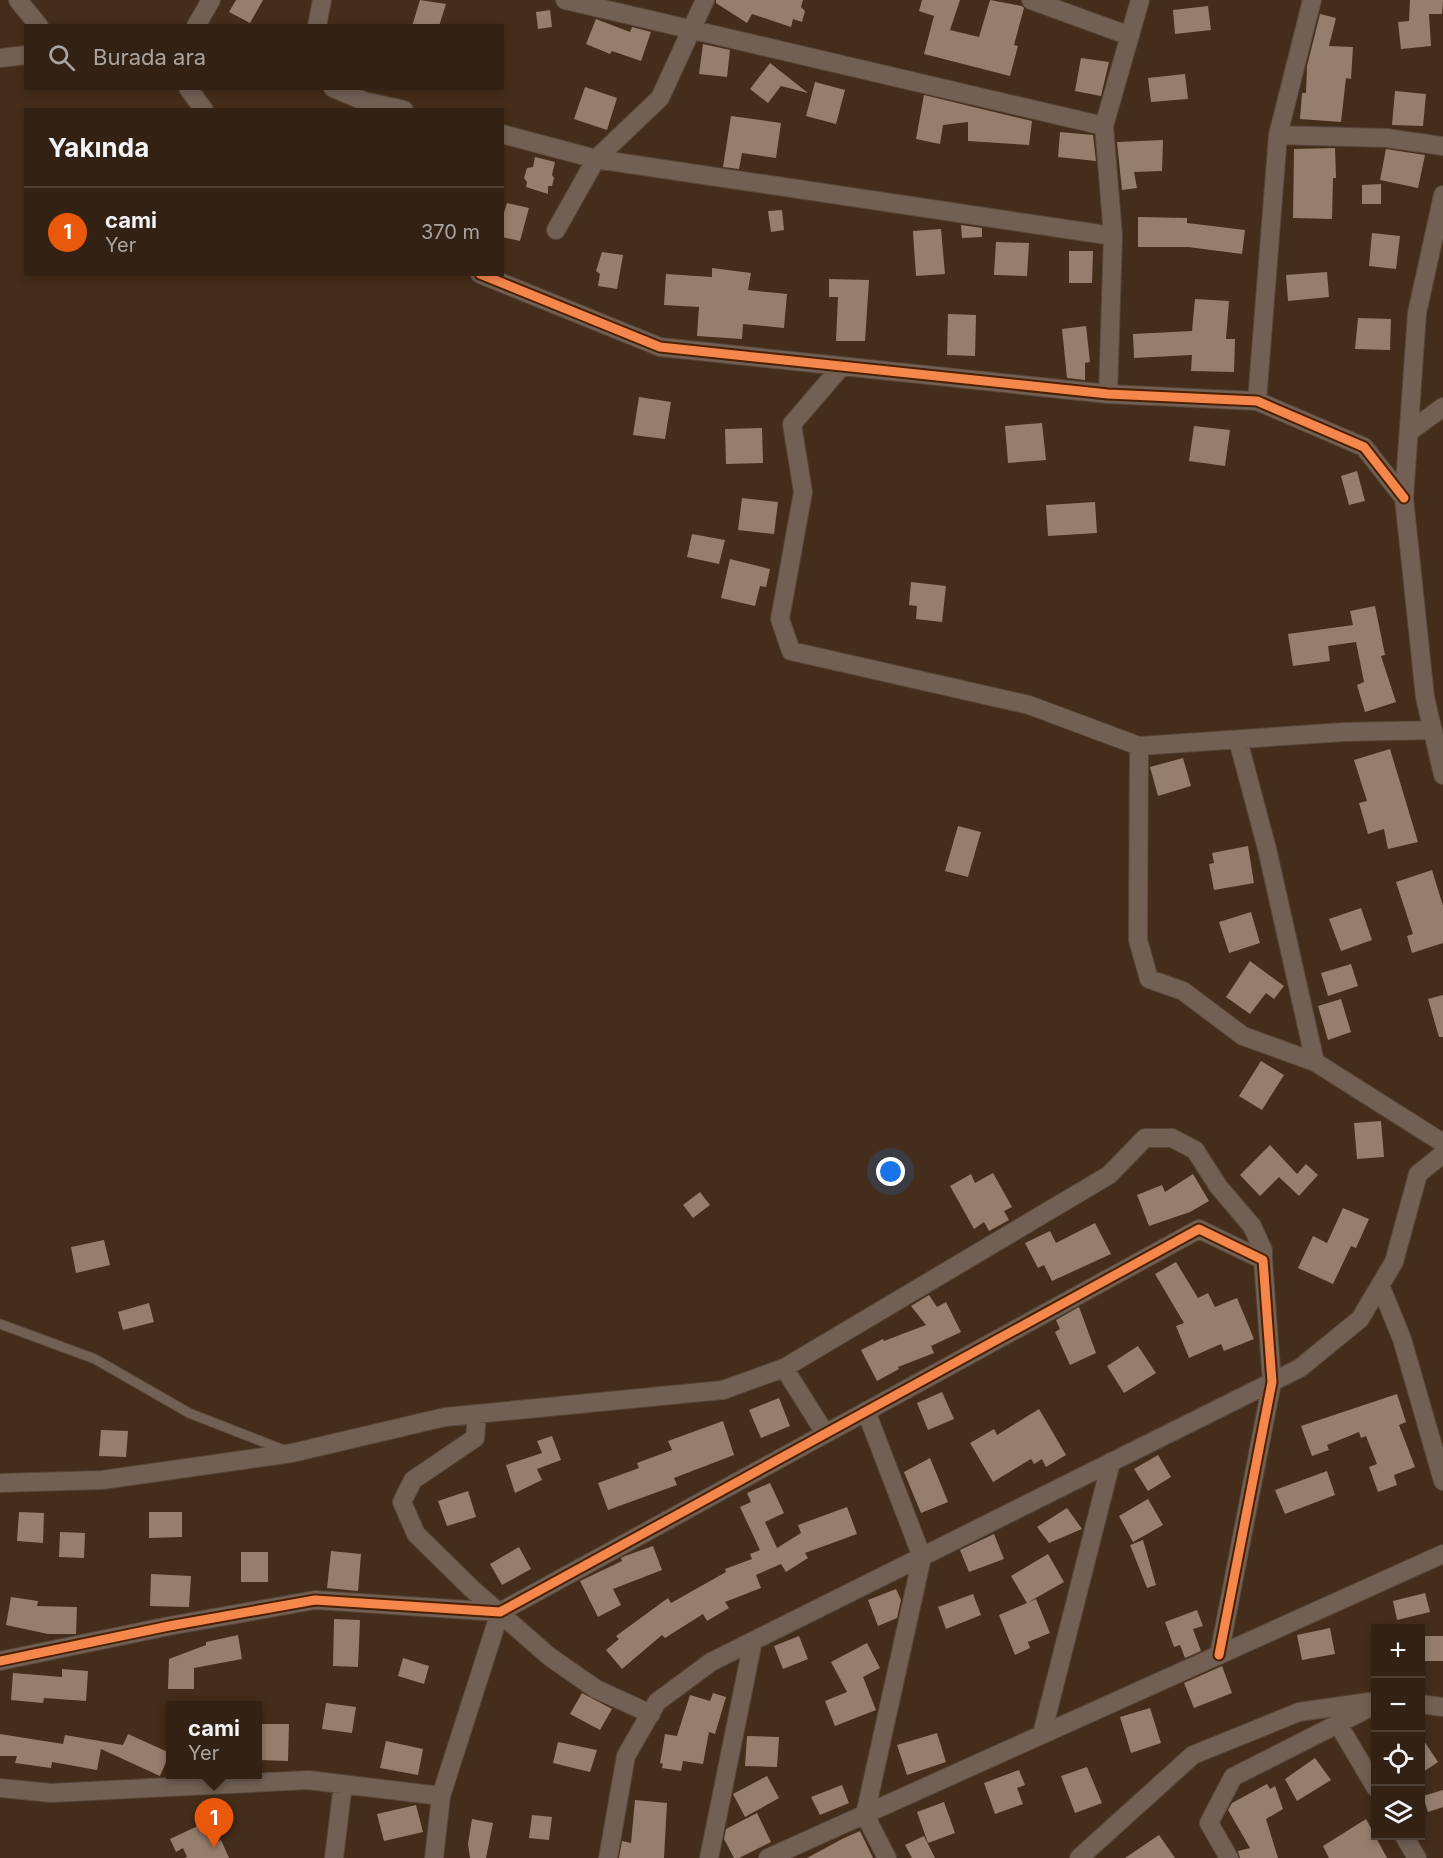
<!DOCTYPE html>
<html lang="tr">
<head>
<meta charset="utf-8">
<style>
  body { margin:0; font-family:Inter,sans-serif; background:#3b2a1d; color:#f1f3f6 }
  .controls { position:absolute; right:18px; bottom:18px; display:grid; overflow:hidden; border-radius:0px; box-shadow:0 3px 9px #0003 }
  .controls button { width:54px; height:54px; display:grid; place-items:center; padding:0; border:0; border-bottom:2px solid #4e3f34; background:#332214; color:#f1f3f6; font:30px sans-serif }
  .you { position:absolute; left:891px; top:1172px; width:21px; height:21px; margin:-15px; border:4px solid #fff; border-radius:50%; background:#1a73e8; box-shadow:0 0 0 9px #1a73e833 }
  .badge { display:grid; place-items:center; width:39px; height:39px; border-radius:50%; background:#ea580c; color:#fff; font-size:20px; font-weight:700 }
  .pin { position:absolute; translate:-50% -50px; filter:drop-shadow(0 2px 3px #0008) }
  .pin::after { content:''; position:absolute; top:32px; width:21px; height:18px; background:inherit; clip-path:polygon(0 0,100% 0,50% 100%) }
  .popup { position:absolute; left:166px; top:1701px; width:96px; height:78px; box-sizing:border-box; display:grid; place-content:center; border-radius:0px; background:#332214; filter:drop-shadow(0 2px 4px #0005); font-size:20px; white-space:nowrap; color:#a9a4a0 }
  .popup b { font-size:22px; color:#f1f3f6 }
  .popup::after { content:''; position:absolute; left:50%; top:100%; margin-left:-12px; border:12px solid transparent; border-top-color:#332214 }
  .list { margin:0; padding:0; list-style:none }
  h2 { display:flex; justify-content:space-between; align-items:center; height:78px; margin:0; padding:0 24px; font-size:26px }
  h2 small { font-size:20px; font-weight:400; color:#a9a4a0 }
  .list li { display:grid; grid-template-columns:39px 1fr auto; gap:18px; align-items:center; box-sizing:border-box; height:90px; padding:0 24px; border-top:2px solid #4e3f34 }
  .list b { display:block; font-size:22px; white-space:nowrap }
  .list p { margin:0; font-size:20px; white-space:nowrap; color:#a9a4a0 }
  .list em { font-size:20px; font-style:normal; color:#a9a4a0 }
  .icon { flex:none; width:33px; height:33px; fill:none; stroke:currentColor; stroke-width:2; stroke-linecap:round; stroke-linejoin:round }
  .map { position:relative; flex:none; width:1443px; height:1858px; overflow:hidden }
  .search { position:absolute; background:#332214; box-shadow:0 3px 9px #0003; left:24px; top:24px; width:480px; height:66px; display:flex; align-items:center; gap:15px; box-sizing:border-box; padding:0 21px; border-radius:0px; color:#a9a4a0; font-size:22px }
  .panel { position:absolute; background:#332214; box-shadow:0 3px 9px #0003; left:24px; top:108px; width:480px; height:168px; border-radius:0px }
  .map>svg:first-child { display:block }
</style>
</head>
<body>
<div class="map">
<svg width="1443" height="1858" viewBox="0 0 1443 1858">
  <rect width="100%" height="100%" fill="#442d1a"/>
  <path fill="#967e6e" d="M 236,0 L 263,0 L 250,23 L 229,12 Z
    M 420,0 L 446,4 L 439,26 L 412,26 Z
    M 716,0 L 803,0 L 801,7 L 805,11 L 802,22 L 793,19 L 791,27 L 752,14 L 747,23 L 716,3 Z
    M 922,0 L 960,0 L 950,30 L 979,37 L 990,0 L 1022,6 L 1024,8 L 1014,45 L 1018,46 L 1010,76 L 924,54 L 934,16 L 919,11 Z
    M 1410,0 L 1443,0 L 1442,14 L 1429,14 L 1431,46 L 1401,49 L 1398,22 L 1409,21 Z
    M 1208,6 L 1211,30 L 1175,34 L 1173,10 Z
    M 550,10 L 552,27 L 538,29 L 536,12 Z
    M 1320,14 L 1336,18 L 1329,46 L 1353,47 L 1351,79 L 1346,78 L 1341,122 L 1300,119 L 1302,93 L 1306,93 L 1307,66 Z
    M 596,19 L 630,32 L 632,27 L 651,32 L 641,61 L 612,51 L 610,54 L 586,44 Z
    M 703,44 L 730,50 L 727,77 L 699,74 Z
    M 1081,58 L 1109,62 L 1101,96 L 1075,91 Z
    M 770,63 L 808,93 L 781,86 L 768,103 L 750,89 Z
    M 1185,74 L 1188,99 L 1151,102 L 1148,78 Z
    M 815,82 L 845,90 L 836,124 L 806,116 Z
    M 585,87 L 617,98 L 607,130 L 574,119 Z
    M 1395,91 L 1426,94 L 1423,126 L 1392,125 Z
    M 924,95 L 1032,121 L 1029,145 L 968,141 L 968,122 L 943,125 L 940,144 L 916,139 Z
    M 731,116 L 781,123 L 776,158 L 742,153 L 739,169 L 723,167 Z
    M 1060,132 L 1093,135 L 1096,161 L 1058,157 Z
    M 1163,140 L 1162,171 L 1134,172 L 1137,188 L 1122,190 L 1117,142 Z
    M 1335,148 L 1336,178 L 1333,178 L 1332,219 L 1293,218 L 1294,149 Z
    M 1386,149 L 1425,155 L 1418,188 L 1380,180 Z
    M 535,157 L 555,162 L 552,175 L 554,178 L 552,186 L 548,186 L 548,194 L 526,187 L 527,182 L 524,178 L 527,168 L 533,167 Z
    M 1381,184 L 1381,204 L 1362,204 L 1362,185 Z
    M 507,203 L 529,208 L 520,241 L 502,237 L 502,219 Z
    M 782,210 L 784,230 L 771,232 L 768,211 Z
    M 1138,217 L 1187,218 L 1187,223 L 1245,230 L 1242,254 L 1188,247 L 1138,247 Z
    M 961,225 L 982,228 L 982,237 L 962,238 Z
    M 941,229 L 945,274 L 916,276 L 913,231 Z
    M 1372,233 L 1400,236 L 1396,269 L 1369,266 Z
    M 996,242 L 1029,243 L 1027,276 L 994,275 Z
    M 1069,251 L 1093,251 L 1092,283 L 1069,283 Z
    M 602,252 L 623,255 L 617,289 L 598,286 L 600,274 L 596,271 Z
    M 712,268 L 751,273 L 748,290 L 787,294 L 784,328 L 743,324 L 742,339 L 697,336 L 699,307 L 664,305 L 666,274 L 712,277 Z
    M 1327,272 L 1329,297 L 1288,301 L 1286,275 Z
    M 829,279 L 869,280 L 865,341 L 836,341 L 838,297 L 829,297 Z
    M 1195,299 L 1229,301 L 1226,339 L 1235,339 L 1234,372 L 1191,371 L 1192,355 L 1134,358 L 1133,334 L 1192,331 Z
    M 948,314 L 976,315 L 975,356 L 947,355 Z
    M 1358,318 L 1391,319 L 1390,350 L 1355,349 Z
    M 1086,326 L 1090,362 L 1085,363 L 1085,380 L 1067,378 L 1062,329 Z
    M 639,397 L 671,402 L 665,439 L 633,435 Z
    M 1042,423 L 1046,460 L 1008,463 L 1005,426 Z
    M 1194,426 L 1230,430 L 1225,466 L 1189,461 Z
    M 762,428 L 763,463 L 726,464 L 725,429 Z
    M 1357,471 L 1365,501 L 1349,505 L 1341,476 Z
    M 742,498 L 778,502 L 774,534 L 738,530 Z
    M 1095,502 L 1097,533 L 1048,536 L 1046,505 Z
    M 692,534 L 725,540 L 719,564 L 687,557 Z
    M 730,559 L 770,569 L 766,587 L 760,586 L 755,606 L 721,598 Z
    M 911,582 L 946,586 L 942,622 L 916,619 L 917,606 L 909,605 Z
    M 1375,606 L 1385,655 L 1381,656 L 1396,702 L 1365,712 L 1357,685 L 1364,682 L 1356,642 L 1328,646 L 1330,661 L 1293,666 L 1288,634 L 1353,625 L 1350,611 Z
    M 1390,749 L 1418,842 L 1388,849 L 1384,829 L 1368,834 L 1359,803 L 1367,801 L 1354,760 Z
    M 1183,758 L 1191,786 L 1158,796 L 1150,767 Z
    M 958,826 L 981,832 L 968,877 L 945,871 Z
    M 1248,846 L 1254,883 L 1214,890 L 1209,864 L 1214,863 L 1212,853 Z
    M 1432,870 L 1443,906 L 1443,943 L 1412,953 L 1407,936 L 1413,934 L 1396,882 Z
    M 1361,908 L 1372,940 L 1341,951 L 1329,919 Z
    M 1251,912 L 1260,943 L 1229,953 L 1219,922 Z
    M 1250,961 L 1284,986 L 1274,999 L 1266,993 L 1250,1014 L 1226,997 Z
    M 1351,964 L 1358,986 L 1328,996 L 1321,973 Z
    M 1443,995 L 1443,1037 L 1439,1037 L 1428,999 Z
    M 1341,999 L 1351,1032 L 1328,1040 L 1318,1006 Z
    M 1261,1061 L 1284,1075 L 1262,1110 L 1239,1096 Z
    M 1381,1121 L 1384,1157 L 1357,1159 L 1354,1123 Z
    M 1270,1145 L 1297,1174 L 1306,1164 L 1318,1175 L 1299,1196 L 1279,1177 L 1260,1196 L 1240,1175 Z
    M 993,1173 L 1012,1207 L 1004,1211 L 1009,1220 L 989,1231 L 984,1222 L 974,1229 L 950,1186 L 971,1174 L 975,1183 Z
    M 1193,1174 L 1209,1201 L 1190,1212 L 1149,1226 L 1137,1195 L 1162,1185 L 1165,1192 Z
    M 700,1192 L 710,1205 L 693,1218 L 683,1205 Z
    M 1343,1208 L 1369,1219 L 1356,1248 L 1351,1246 L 1333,1284 L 1298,1268 L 1313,1236 L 1327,1243 Z
    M 1095,1223 L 1111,1254 L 1052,1281 L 1044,1265 L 1038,1268 L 1025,1243 L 1050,1231 L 1056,1243 Z
    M 104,1240 L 110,1265 L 76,1273 L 71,1247 Z
    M 1176,1262 L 1198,1298 L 1208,1293 L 1215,1307 L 1237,1298 L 1254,1339 L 1224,1351 L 1221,1344 L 1189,1358 L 1176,1326 L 1184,1323 L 1155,1274 Z
    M 929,1295 L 937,1307 L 946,1302 L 961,1332 L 931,1346 L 934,1353 L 898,1367 L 899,1369 L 877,1381 L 861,1350 L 883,1339 L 884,1341 L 926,1325 L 911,1306 Z
    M 149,1303 L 154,1322 L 123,1330 L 118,1312 Z
    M 1079,1307 L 1096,1353 L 1070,1365 L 1055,1332 L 1060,1329 L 1056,1320 Z
    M 1138,1346 L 1156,1373 L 1124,1393 L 1107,1366 Z
    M 942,1392 L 954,1419 L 928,1430 L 917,1403 Z
    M 1397,1394 L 1406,1422 L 1399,1425 L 1415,1467 L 1394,1475 L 1397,1485 L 1378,1492 L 1369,1467 L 1377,1464 L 1366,1436 L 1361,1438 L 1359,1432 L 1327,1445 L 1329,1450 L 1312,1456 L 1301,1426 Z
    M 779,1398 L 790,1426 L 761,1438 L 749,1410 Z
    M 1039,1409 L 1066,1455 L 1046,1467 L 1042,1459 L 1034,1464 L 1031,1459 L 993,1482 L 970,1443 L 994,1429 L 997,1435 Z
    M 723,1421 L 734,1455 L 674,1478 L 677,1485 L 608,1510 L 598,1483 L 639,1468 L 637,1463 L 672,1450 L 668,1441 Z
    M 101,1430 L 128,1431 L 126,1457 L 99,1456 Z
    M 552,1436 L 561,1460 L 537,1469 L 542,1480 L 515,1493 L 506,1465 L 542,1453 L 537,1441 Z
    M 1158,1455 L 1171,1477 L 1148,1491 L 1134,1469 Z
    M 930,1458 L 948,1502 L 921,1513 L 904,1472 Z
    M 1327,1471 L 1335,1495 L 1285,1514 L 1275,1490 Z
    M 770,1483 L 784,1513 L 765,1522 L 777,1548 L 801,1533 L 798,1525 L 847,1507 L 857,1534 L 805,1553 L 808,1558 L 786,1572 L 781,1564 L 756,1575 L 761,1588 L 725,1602 L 729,1608 L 707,1621 L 703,1614 L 665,1638 L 662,1635 L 622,1669 L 606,1650 L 619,1639 L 616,1636 L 668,1598 L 671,1603 L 726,1572 L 725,1569 L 752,1559 L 750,1554 L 760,1550 L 740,1507 L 751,1502 L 747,1493 Z
    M 468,1491 L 476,1517 L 447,1526 L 438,1501 Z
    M 1148,1499 L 1163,1525 L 1133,1542 L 1119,1516 Z
    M 1067,1508 L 1082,1529 L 1049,1543 L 1037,1527 Z
    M 19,1512 L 44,1513 L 43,1543 L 17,1541 Z
    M 149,1512 L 182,1512 L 182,1537 L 149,1538 Z
    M 60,1532 L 85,1533 L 84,1558 L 59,1557 Z
    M 994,1534 L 1004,1559 L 969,1572 L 960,1550 Z
    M 1143,1540 L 1156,1585 L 1147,1588 L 1130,1545 Z
    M 653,1546 L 662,1570 L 613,1589 L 621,1605 L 598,1617 L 580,1581 L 622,1561 L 621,1558 L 625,1556 Z
    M 519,1547 L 531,1569 L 502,1585 L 490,1564 Z
    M 331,1551 L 361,1554 L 358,1591 L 327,1588 Z
    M 241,1552 L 268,1552 L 268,1582 L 241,1582 Z
    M 1048,1554 L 1064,1582 L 1027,1603 L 1036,1599 L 1050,1633 L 1028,1642 L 1030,1648 L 1015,1655 L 999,1615 L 1027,1603 L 1011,1576 Z
    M 151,1574 L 191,1576 L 189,1607 L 150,1606 Z
    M 896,1589 L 901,1600 L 897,1618 L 878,1626 L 868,1600 Z
    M 1425,1593 L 1430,1612 L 1397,1620 L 1393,1601 Z
    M 973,1594 L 981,1615 L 946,1629 L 938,1607 Z
    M 11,1597 L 38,1601 L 37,1606 L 77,1607 L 76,1634 L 48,1634 L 6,1625 Z
    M 1197,1610 L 1203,1626 L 1193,1629 L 1201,1651 L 1185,1658 L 1180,1645 L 1174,1647 L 1165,1622 Z
    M 334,1619 L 360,1620 L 358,1667 L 333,1666 Z
    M 1330,1628 L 1335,1654 L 1302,1660 L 1297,1635 Z
    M 238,1635 L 242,1659 L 194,1668 L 194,1689 L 168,1689 L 169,1659 L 206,1645 L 206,1642 Z
    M 799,1636 L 808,1659 L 783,1669 L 774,1646 Z
    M 1420,1636 L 1443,1636 L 1443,1661 L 1420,1661 Z
    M 867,1643 L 880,1668 L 863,1677 L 876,1710 L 835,1726 L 825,1701 L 847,1692 L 831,1662 Z
    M 403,1658 L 429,1666 L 424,1684 L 398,1676 Z
    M 1222,1666 L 1232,1693 L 1194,1708 L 1184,1683 Z
    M 62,1669 L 88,1671 L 86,1701 L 44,1698 L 43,1703 L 11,1700 L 13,1673 L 62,1677 Z
    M 582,1693 L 612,1709 L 600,1730 L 570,1714 Z
    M 713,1693 L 726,1697 L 715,1734 L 709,1732 L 703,1764 L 683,1761 L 681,1771 L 662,1768 L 663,1764 L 660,1763 L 665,1734 L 677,1736 L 690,1695 L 710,1701 Z
    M 326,1703 L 356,1707 L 352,1733 L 322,1729 Z
    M 1150,1708 L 1161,1743 L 1131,1753 L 1120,1717 Z
    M 258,1724 L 289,1724 L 288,1761 L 258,1760 Z
    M 937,1733 L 946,1762 L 907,1775 L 897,1745 Z
    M 0,1734 L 63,1744 L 65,1735 L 123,1745 L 128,1734 L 170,1753 L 160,1776 L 101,1749 L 97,1770 L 52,1762 L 51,1768 L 15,1763 L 17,1756 L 0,1756 Z
    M 1420,1735 L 1438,1762 L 1420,1774 Z
    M 747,1736 L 779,1737 L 777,1767 L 745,1766 Z
    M 386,1741 L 423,1749 L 418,1775 L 380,1768 Z
    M 558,1742 L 597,1750 L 590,1772 L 553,1763 Z
    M 1315,1758 L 1331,1780 L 1297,1801 L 1285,1779 Z
    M 1087,1767 L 1102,1803 L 1075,1813 L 1061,1776 Z
    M 1019,1770 L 1025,1785 L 1017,1788 L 1023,1804 L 995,1814 L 984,1783 Z
    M 767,1776 L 779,1798 L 745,1817 L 733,1794 Z
    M 1267,1784 L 1270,1789 L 1275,1786 L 1283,1809 L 1266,1819 L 1278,1858 L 1240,1858 L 1238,1851 L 1250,1848 L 1228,1810 L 1232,1803 Z
    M 842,1785 L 849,1803 L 820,1815 L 811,1797 Z
    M 1443,1790 L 1443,1807 L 1428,1812 L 1423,1796 Z
    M 635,1800 L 667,1803 L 664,1858 L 619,1858 L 622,1841 L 631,1843 Z
    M 944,1802 L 955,1833 L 928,1843 L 917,1812 Z
    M 416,1805 L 423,1832 L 384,1841 L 377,1814 Z
    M 757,1813 L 771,1842 L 739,1858 L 734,1858 L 724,1839 L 726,1829 Z
    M 532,1815 L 552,1817 L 549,1840 L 529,1838 Z
    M 472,1819 L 493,1823 L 486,1858 L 470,1858 L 468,1844 Z
    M 1366,1819 L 1387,1858 L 1329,1858 L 1323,1846 Z
    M 202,1824 L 212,1844 L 221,1840 L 229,1858 L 184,1858 L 187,1857 L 183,1848 L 176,1852 L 170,1839 Z
    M 860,1831 L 873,1858 L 807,1858 L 842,1839 Z
    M 1159,1835 L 1175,1858 L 1125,1858 Z
    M 924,1836 L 935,1858 L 912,1858 L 905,1845 Z"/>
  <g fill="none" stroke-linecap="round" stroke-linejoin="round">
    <g stroke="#57473a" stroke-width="11">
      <path id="service" d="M 0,1324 L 95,1359 L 189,1413 L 284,1450"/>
    </g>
    <g stroke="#57473a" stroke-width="20">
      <path id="minor" d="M 18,0 L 39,26
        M 565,0 L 1104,126
        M 1031,0 L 1130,36
        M 196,26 L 211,0
        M 317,26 L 322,0
        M 0,58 L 26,55
        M 188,88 L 204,110
        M 333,88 L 364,101 L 404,110
        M 502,134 L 596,159 L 1113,236
        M 1278,135 L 1386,138 L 1443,146
        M 1443,195 L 1417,313 L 1404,498 L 1425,697 L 1443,775
        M 556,230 L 596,159 L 660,98 L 705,0
        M 480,274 L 660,347 L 1108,394 L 1257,401 L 1364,447 L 1404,498
        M 842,366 L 792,424 L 803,492 L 780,619 L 791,651 L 1029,705 L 1139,746 L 1344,732 L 1433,730
        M 1108,394 L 1113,236 L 1104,126 L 1140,0
        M 1257,401 L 1278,135 L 1312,0
        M 1409,432 L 1443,407
        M 1238,740 L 1267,849 L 1315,1062 L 1443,1143
        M 1139,746 L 1138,940 L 1149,979 L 1183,991 L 1243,1036 L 1315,1062
        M 1380,1285 L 1402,1339 L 1443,1481
        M 784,1368 L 825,1433
        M 866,1411 L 922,1557 L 865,1815 L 887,1858
        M 477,1414 L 475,1438 L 413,1480 L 402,1502 L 416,1534 L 472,1589 L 550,1657 L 596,1689 L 651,1714
        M 0,1483 L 102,1480 L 292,1453 L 445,1417 L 723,1390 L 784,1368 L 1109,1175 L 1145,1138 L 1172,1138 L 1195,1150 L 1218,1186 L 1252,1226 L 1263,1250 L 1263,1260
        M 0,1661 L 169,1626 L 315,1600 L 500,1612 L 1199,1229 L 1263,1260 L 1272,1382 L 1219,1655
        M 1420,1704 L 1443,1707
        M 1338,1724 L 1376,1788
        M 1042,1734 L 1111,1462
        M 0,1788 L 51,1793 L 308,1780 L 441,1796
        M 1404,1836 L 1417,1858
        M 334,1858 L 343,1784
        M 434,1858 L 441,1796 L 500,1612
        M 608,1858 L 626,1756 L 657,1702 L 711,1662 L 1300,1368 L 1360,1319 L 1394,1262 L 1418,1174 L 1443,1154
        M 709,1858 L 753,1641
        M 768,1858 L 1443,1554
        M 1079,1858 L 1193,1755 L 1299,1712 L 1376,1701
        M 1229,1858 L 1209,1823 L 1233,1777 L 1371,1707"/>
    </g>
    <use href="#service" stroke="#726054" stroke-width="9"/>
    <use href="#minor" stroke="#726054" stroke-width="18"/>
    <g stroke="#4b2000" stroke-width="13">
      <path id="cycleway" d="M 480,274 L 660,347 L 1108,394 L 1257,401 L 1364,447 L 1404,498
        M 0,1661 L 169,1626 L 315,1600 L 500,1612 L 1199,1229 L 1263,1260 L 1272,1382 L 1219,1655"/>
    </g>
    <use href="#cycleway" stroke="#f5874c" stroke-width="9"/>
  </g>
</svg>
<div class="controls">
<button>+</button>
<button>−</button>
<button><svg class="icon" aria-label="locate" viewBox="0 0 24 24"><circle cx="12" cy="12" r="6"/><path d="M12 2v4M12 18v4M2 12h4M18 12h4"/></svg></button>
<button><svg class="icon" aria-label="layers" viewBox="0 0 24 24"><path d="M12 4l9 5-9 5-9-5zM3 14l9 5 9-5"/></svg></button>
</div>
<div class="you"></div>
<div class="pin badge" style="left:214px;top:1848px">1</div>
<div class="popup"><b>cami</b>Yer</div>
<div class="search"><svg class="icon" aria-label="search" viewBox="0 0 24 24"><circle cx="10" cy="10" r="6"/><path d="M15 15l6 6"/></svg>Burada ara</div>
<section class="panel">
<h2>Yakında<small></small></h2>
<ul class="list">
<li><span class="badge">1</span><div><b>cami</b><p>Yer</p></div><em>370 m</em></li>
</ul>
</section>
</div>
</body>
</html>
